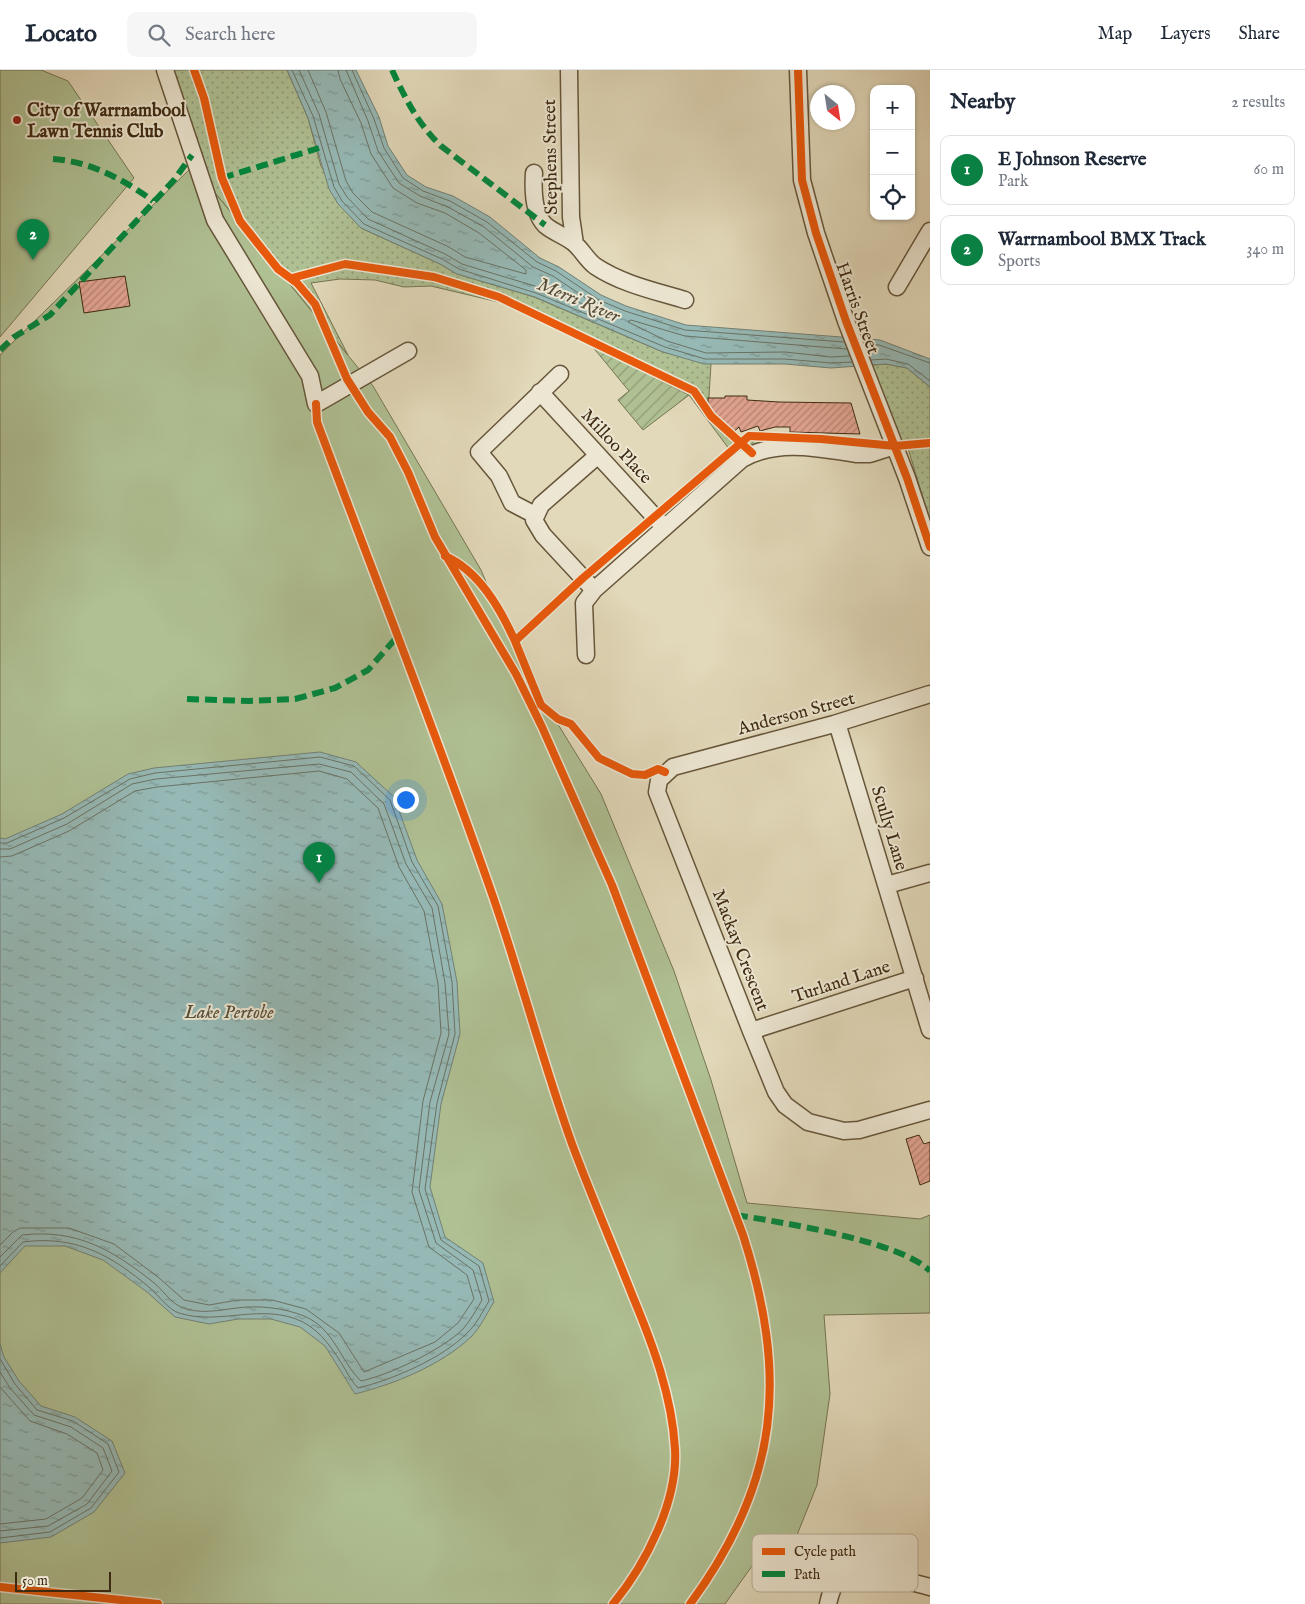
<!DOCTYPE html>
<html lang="en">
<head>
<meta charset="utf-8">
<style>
  body { margin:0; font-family:"IM FELL English",serif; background:#f6f6f7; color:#1f2937 }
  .controls { position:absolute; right:15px; top:15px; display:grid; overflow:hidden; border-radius:10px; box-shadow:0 1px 4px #0004 }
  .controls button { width:45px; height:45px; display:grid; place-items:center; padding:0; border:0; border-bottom:1px solid #e0e1e3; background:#fff; color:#1f2937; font:25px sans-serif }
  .compass { position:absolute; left:810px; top:15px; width:45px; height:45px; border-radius:50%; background:#fff; box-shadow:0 1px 4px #0004; rotate:150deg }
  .scale { position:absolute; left:15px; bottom:12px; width:96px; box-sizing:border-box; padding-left:5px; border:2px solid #3e2a11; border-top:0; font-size:14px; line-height:18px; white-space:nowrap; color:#3e2a11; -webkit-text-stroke:4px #ece6d2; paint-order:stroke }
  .you { position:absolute; left:405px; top:729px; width:18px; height:18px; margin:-12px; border:4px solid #fff; border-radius:50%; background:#1a73e8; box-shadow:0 0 0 8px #1a73e833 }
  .badge { display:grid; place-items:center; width:32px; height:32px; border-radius:50%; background:#0b8043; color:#fff; font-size:16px; font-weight:700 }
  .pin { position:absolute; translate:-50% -41px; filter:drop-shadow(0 1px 2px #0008) }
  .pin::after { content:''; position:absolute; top:26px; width:18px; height:15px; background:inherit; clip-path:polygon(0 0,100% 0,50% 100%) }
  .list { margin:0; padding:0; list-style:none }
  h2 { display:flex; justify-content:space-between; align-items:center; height:65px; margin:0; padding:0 20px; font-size:21px }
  h2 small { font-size:16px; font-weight:400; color:#747a83 }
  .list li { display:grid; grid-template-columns:32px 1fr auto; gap:15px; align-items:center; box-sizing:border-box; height:70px; margin:0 10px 10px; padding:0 10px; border:1px solid #e0e1e3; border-radius:10px }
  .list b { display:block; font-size:19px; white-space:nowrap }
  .list p { margin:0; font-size:16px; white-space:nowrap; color:#747a83 }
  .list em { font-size:16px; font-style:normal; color:#747a83 }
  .icon { flex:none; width:28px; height:28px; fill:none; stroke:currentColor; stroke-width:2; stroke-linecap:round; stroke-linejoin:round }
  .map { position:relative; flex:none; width:930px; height:1534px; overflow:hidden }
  header { display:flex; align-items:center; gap:30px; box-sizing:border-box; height:70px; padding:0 25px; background:#fff; border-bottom:1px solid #e0e1e3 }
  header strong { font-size:24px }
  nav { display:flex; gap:28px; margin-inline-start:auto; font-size:18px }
  .search { width:350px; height:45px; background:#f6f6f7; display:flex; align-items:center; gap:12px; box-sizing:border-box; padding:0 18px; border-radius:10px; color:#747a83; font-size:19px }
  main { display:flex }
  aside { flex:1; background:#fff }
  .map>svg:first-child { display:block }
</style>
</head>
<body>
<header>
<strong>Locato</strong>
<div class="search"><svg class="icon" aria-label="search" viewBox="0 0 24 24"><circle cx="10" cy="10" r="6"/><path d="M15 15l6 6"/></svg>Search here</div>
<nav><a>Map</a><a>Layers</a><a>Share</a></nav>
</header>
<main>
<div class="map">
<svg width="930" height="1534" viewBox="0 0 930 1534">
  <defs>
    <pattern id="grass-dots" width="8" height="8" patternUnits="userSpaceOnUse" patternTransform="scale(1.25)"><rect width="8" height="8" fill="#afc093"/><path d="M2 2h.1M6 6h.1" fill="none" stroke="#909c77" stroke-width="1.8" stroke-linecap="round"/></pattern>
    <pattern id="garden-furrows" width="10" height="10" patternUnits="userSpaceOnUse" patternTransform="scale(1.25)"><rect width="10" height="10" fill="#afc093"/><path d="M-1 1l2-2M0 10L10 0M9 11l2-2" fill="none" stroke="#909c77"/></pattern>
    <pattern id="water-ripples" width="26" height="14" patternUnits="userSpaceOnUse" patternTransform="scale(1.25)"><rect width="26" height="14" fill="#96b9b6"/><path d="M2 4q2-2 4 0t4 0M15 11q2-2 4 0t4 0" fill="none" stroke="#7c9793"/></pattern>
    <pattern id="building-hatch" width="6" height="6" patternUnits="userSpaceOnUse" patternTransform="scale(1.25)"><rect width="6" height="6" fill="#e1a390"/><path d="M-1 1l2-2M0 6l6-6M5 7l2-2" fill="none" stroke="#b88574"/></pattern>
  </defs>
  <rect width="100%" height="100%" fill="#e2d9ba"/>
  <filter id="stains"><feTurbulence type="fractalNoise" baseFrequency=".004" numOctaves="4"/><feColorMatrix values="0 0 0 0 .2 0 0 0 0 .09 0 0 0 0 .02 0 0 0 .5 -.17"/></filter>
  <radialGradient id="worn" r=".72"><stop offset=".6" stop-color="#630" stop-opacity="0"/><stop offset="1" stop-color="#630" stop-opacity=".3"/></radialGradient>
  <path fill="url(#grass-dots)" stroke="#767552" d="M 165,0 L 287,0 L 308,48 L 321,96 L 350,146 L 361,158 L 440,194 L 457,204 L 534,227 L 663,282 L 711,294 L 708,342 C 720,349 729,367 743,368 C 748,369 753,365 759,365 L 895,376 L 863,296 L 886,294 L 907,298 L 930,317 L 930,451 L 907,375 L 870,384 L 752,383 L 740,373 L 732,383 L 689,325 L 507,234 L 431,216 L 404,217 L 375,210 L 340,209 L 311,213 L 348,285 L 193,96 Z"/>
  <path fill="#afc093" stroke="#767552" d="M 0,0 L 41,0 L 68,11 L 134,108 L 0,267 Z
    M 193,96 L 373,316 L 481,500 L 522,596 L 601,724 L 674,901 L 711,1010 L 747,1133 L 920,1149 L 930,1145 L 930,1243 L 824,1245 L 830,1324 L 817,1415 L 789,1485 L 759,1486 L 725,1534 L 0,1534 L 0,285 Z"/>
  <path fill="url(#garden-furrows)" stroke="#767552" d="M 592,276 L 689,325 L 643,360 L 618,330 L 629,321 Z"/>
  <path fill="url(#water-ripples)" stroke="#738074" d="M 287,0 L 356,0 L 379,47 L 388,76 L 407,105 L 426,117 L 453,126 L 490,147 L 540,188 L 559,197 L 601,225 L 626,236 L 686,255 L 880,270 L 930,289 L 930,317 L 907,298 L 886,294 L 831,298 L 785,294 L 704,294 L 663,282 L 535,227 L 457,204 L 440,194 L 361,158 L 338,134 L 329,119 L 308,48 Z
    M 320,682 L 356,692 L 394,727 L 417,790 L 442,834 L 457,912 L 460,964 L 441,1034 L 430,1117 L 445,1167 L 483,1193 L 494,1232 C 487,1243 480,1258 471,1267 C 440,1296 394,1314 355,1324 L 325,1276 L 300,1257 L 271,1249 L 238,1249 L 209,1254 L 175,1247 L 147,1222 L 103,1190 L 65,1176 L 25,1176 L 0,1203 L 0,768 L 5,769 L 62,744 L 128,704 L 154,698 Z
    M 0,1274 L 4,1287 L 19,1311 L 41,1336 L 75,1347 L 112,1371 L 125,1403 L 94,1442 L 51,1467 L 0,1473 Z"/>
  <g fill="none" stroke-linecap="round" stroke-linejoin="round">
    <path stroke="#6a7264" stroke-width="1" d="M 292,0 L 313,46 L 334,117 L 342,131 L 364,154 L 442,189 L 459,199 L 536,223 L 665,277 L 705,289 L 785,289 L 831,293 L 852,292
      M 299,0 L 319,44 L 339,114 L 347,127 L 368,149 L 445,184 L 462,194 L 538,217 L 596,239 L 596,235 L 553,206 L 533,197 L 484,157 L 448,137 L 420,126 L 399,113 L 378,81 L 368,51 L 346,0
      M 308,0 L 326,42 L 346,111 L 353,123 L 372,142 L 449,177 L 465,187 L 526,204 L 526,200 L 479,163 L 445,143 L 417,133 L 393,118 L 371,84 L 361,53 L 340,9 L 338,0
      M 352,0 L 374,49 L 384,78 L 403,108 L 423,121 L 450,131 L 487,152 L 537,192 L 556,201 L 599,230 L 625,241 L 685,260 L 844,272
      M 865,274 L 879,275 L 930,293
      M 847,279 L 685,266 L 631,250 L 628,252 L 667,271 L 706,283 L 785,282 L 831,287 L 849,286
      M 871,290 L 886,289 L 908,294 L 930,311
      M 0,773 L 7,773 L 64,748 L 130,709 L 155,703 L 320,687 L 354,696 L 390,730 L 412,792 L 438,836 L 452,912 L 455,964 L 437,1033 L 425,1119 L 441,1170 L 479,1196 L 489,1231 C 483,1241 476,1255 467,1263 C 443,1288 392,1310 358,1318 C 353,1313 349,1306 345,1299 C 334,1281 322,1262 303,1252 C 262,1232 219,1256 179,1243 C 169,1240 159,1226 150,1218 C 111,1185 76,1165 23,1172 L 0,1196
      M 0,779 L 10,779 L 67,754 L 132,714 L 156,709 L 319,694 L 351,702 L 384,734 L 406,794 L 432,838 L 445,913 L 449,964 L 430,1032 L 419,1120 L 436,1173 L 473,1200 L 482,1230 C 477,1239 470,1251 463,1259 C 442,1280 389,1305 361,1311 C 340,1291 335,1259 304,1246 C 284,1238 259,1235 237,1238 C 218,1240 201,1245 181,1237 C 171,1233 162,1219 153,1212 C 111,1179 77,1159 22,1165 L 0,1187
      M 0,787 L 12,786 L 69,761 L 135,721 L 157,717 L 319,701 L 347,709 L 378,738 L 399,797 L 424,841 L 438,914 L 441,963 L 423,1031 L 412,1122 L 429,1177 L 467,1205 L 474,1229 L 458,1253 L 435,1272 L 364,1302 L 339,1263 L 306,1239 L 272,1230 L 238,1230 L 209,1235 L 184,1230 L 158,1207 L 114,1174 L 69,1158 L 20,1158 L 13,1162 L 0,1175
      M 0,1289 L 15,1314 L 37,1340 L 73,1351 L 108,1374 L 119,1402 L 91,1438 L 50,1462 L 0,1468
      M 0,1302 L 10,1318 L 34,1345 L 71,1357 L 103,1378 L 112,1401 L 87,1434 L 48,1456 L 0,1461
      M 0,1317 L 30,1351 L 67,1364 L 97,1383 L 103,1400 L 82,1428 L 46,1449 L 0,1454"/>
  </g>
  <path fill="url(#building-hatch)" stroke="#3e2a11" d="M 125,206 L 130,236 L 84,243 L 79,212 Z
    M 725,326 L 747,326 L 747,330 L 779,332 L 851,333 L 860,364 L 790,362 L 790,357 L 775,357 L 760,361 L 758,356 L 741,362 L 739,357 L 731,364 L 713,342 L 708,342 L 708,328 L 725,328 Z
    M 919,1065 L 924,1074 L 930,1072 L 930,1111 L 920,1115 L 906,1069 Z"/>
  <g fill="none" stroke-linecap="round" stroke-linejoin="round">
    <g stroke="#67563b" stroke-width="19">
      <path id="minor" d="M 165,0 L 215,150 L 310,306 L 316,334 L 408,281
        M 569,0 L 571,147 L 575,174
        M 798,0 L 802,110 L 816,163 L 846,251 L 907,408 L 930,477
        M 534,103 C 533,118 533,143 545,155 C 553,162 565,166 574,173 C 582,180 587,190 595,196 C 622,214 655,221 685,230
        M 897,217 L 930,161
        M 540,322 L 664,457
        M 535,445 L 512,433 L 499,406 L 479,382 L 560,304
        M 594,520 L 543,465 L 534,450 L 541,435 L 597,386
        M 586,585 L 584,533 L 594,520 L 742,389 C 777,369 818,378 857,384 L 870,384 L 895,376
        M 930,624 L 834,654 L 673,697 L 659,710 L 657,722 L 751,961 L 776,1022 L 785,1035 L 808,1052 L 844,1061 L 859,1060 L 930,1040
        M 837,653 L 930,960
        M 887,815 L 930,803
        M 751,961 L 915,908
        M 828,1534 C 830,1526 832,1515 839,1509 C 857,1495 910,1512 930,1517"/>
    </g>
    <use href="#minor" stroke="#ece6d2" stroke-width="16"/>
    <path stroke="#00873e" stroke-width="6" stroke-dasharray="12 6" stroke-linecap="butt" d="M 392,0 C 405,28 418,54 441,76 L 545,155
      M 53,89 C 89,91 125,110 153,131
      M 222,108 L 319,78
      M 0,280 L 14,267 L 50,245 L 174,110 L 192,85
      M 187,629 L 249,631 L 295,629 L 335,618 L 368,600 L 397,567
      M 736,1145 C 780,1152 900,1171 930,1201"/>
    <g stroke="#ece6d2" stroke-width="11">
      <path id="cycleway" d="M 194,0 L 204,28 L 222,108 L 240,151 L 278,199 L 297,213 L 315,234 L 347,309 L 368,342 L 390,367 L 408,402 L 435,467 L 516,604 L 542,657 L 612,815 L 743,1165 C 788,1306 780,1412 690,1534
        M 798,0 L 802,110 L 816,163 L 846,251 L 907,408 L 930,477
        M 292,208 L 345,194 L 434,207 L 499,227 L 694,321 L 711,346 L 752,383
        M 316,334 L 317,352 C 375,508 436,663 491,821 C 520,904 542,990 572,1074 C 591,1125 613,1176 633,1227 C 653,1275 672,1326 675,1379 C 678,1431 646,1494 613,1534
        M 445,486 C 479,501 500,538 515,571 L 583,508 L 749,366 L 821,369 L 895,376 L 930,373
        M 515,571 L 541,635 L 558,649 L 571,654 L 599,688 L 632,704 L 645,705 L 658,699 L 665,702
        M 0,1517 L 158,1534"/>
    </g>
    <use href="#cycleway" stroke="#e8590c" stroke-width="8"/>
  </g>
  <circle fill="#8f2418" stroke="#ece6d2" stroke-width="2" cx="17" cy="50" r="5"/>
  <g text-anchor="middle" stroke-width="4" stroke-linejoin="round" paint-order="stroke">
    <g font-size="18" font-weight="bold" fill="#3e2a11" stroke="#ece6d2" text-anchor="start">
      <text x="27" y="46">City of Warrnambool<tspan x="27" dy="21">Lawn Tennis Club</tspan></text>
    </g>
    <g font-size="18" fill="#3e2a11" stroke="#ece6d2">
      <text transform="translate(550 87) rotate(-91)" y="6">Stephens Street</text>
      <text transform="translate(858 238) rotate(70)" y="6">Harris Street</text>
      <text transform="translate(617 376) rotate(47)" y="6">Milloo Place</text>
      <text transform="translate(796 643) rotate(-15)" y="6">Anderson Street</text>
      <text transform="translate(890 758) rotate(73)" y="6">Scully Lane</text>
      <text transform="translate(741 880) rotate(69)" y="6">Mackay Crescent</text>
      <text transform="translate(841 911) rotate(-18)" y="6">Turland Lane</text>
    </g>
    <g font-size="19" font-style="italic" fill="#544e3a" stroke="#ece6d2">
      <text transform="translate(579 229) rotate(23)" y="7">Merri River</text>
      <text x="229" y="948">Lake Pertobe</text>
    </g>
  </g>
  <rect x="752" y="1464" width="166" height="58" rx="8" fill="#ece6d2" stroke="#b8ae98" stroke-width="1"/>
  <rect x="762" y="1478" width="23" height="7" fill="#e8590c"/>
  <rect x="762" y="1501" width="23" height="6" fill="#00873e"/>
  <g font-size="14" fill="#3e2a11">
    <text x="794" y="1486">Cycle path</text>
    <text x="794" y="1509">Path</text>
  </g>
  <rect width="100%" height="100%" filter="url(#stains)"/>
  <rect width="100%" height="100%" fill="url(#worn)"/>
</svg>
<div class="controls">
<button>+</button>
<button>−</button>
<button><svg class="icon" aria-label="locate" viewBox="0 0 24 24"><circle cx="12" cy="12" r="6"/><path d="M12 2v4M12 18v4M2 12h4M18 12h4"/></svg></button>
</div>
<svg class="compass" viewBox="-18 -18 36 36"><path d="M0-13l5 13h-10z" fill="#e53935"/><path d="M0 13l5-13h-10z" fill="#747a83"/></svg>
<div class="scale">50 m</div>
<div class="you"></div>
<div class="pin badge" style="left:319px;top:813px">1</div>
<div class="pin badge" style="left:33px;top:190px">2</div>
</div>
<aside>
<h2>Nearby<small>2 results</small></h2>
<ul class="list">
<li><span class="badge">1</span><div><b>E Johnson Reserve</b><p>Park</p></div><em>60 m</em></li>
<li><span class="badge">2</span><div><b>Warrnambool BMX Track</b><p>Sports</p></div><em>340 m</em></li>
</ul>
</aside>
</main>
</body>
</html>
